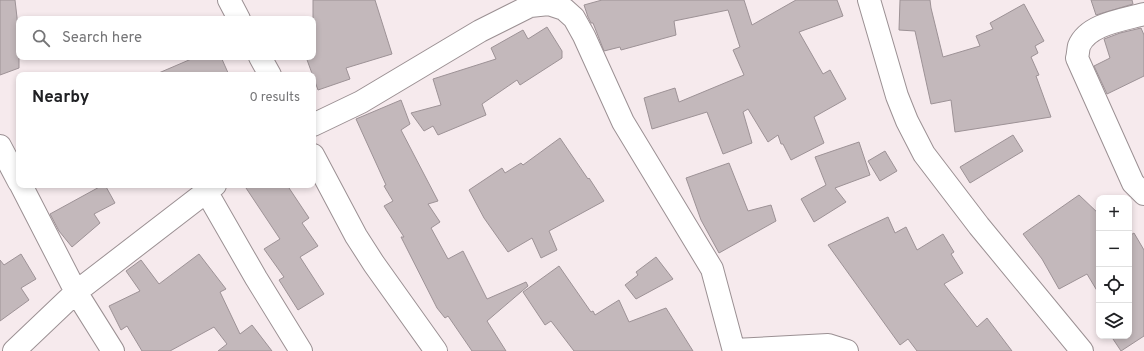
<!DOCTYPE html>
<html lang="en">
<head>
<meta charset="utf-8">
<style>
  body { margin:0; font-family:Overpass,sans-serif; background:#f6f6f6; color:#202124 }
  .controls { position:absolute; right:12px; bottom:12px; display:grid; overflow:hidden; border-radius:8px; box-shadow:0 2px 6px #0003 }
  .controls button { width:36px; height:36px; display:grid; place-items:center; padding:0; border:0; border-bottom:1px solid #e0e0e0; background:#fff; color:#202124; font:20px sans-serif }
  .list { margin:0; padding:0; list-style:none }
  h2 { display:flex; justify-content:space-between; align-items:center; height:52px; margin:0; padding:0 16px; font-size:17px }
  h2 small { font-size:13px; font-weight:400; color:#757577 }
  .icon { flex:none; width:22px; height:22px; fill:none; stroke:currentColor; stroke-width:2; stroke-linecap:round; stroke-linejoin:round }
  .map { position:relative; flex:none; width:1144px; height:351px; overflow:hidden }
  .search { position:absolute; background:#fff; box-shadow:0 2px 6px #0003; left:16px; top:16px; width:300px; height:44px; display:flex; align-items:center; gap:10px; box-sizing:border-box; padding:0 14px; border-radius:8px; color:#757577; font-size:15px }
  .panel { position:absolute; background:#fff; box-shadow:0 2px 6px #0003; left:16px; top:72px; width:300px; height:116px; border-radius:8px }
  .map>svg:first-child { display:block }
</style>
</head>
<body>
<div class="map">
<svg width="1144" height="351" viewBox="0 0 1144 351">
  <rect width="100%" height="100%" fill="#f6eaed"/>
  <path fill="#c3b8bb" stroke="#9d9296" d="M 0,0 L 15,0 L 19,35 L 19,68 L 0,75 Z
    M 313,0 L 375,0 L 392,54 L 346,68 L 350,79 L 318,90 L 306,57 L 313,57 Z
    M 602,0 L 744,0 L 752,25 L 796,0 L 837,0 L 843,16 L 799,32 L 823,74 L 830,70 L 846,99 L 814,117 L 824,143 L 791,160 L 783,144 L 781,144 L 778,135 L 768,142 L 748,109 L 743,112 L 752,143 L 723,154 L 707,112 L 652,129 L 644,98 L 675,88 L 679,102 L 744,75 L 733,50 L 740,47 L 728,10 L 674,21 L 676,35 L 621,50 L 620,47 L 604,51 L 593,23 L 591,23 L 588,17 L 584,5 Z
    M 900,0 L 930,0 L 931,8 L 943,57 L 980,46 L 976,36 L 993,29 L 990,23 L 1024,4 L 1044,41 L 1035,46 L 1038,53 L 1031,57 L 1039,75 L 1036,76 L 1051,117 L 955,132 L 951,100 L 931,104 L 915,31 L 899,30 Z
    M 1091,0 L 1132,0 L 1133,4 L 1096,15 Z
    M 547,27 L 562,51 L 562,58 L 520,85 L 517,80 L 482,104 L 486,115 L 438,135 L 433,126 L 424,131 L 411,113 L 441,105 L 433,79 L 496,59 L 491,48 L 523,30 L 528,39 Z
    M 1141,28 L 1144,35 L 1144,76 L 1107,94 L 1094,66 L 1110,58 L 1104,39 L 1120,33 Z
    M 196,57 L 221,57 L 229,75 L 154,75 Z
    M 401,100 L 410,124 L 401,130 L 438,201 L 428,204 L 440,222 L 431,228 L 448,259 L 463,251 L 487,299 L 526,282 L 528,286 L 487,321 L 506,351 L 472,351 L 448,316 L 445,318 L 437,308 L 401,237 L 404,237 L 384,206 L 393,201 L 384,186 L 386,185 L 356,119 Z
    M 1013,135 L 1023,151 L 970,183 L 960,167 Z
    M 560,138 L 588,179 L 589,178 L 604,201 L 549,231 L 557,250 L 541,258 L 532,238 L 508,252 L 484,218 L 469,190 L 502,168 L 505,173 L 521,163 L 523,165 Z
    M 859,142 L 870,175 L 835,188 L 846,202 L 814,222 L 801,199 L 826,185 L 815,157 Z
    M 885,151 L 897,171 L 880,181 L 868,161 Z
    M 729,163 L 748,211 L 771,205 L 776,221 L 719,253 L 701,220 L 686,178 Z
    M 103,185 L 105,185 L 115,203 L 94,214 L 100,223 L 72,247 L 59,231 L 50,214 Z
    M 244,185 L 287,185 L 309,218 L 302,223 L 318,246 L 300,257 L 324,294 L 298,310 L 279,280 L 284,277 L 264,249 L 280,239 Z
    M 1079,195 L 1099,214 L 1099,294 L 1087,274 L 1059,289 L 1042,259 L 1023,234 Z
    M 888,217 L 895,233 L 906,227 L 917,250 L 943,234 L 954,252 L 951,254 L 963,273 L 944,284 L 977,327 L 987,318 L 1012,351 L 917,351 L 908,339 L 900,345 L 828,245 Z
    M 1134,233 L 1144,250 L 1144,336 L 1121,351 L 1111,336 L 1129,336 L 1129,236 Z
    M 21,254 L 36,279 L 21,288 L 29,300 L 0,321 L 0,260 L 4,265 Z
    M 199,254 L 226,289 L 220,292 L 240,334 L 252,325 L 272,351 L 218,351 L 227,344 L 214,327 L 170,351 L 142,351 L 127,326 L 121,330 L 109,306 L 140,291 L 126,271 L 141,260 L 159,284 Z
    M 656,257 L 673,279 L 636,299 L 625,285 L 638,275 L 636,272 Z
    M 559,266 L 591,312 L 593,311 L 595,315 L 619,300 L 629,322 L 666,308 L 693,351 L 574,351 L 551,321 L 545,325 L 523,292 Z"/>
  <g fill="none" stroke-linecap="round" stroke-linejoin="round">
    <g stroke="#9b9093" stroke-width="24">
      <path id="street" d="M 229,0 L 239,19
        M 869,0 L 897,96 L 907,121 L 924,154 L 979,226 L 1082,351
        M 1144,14 C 1123,20 1088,24 1079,46 C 1078,50 1078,55 1077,58 L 1133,183 L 1144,194
        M 260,57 L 270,75
        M 313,125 L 361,102 L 480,31 L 530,6 L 549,4 L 564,9 L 574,18 L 584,36 L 623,122 L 712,269 L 734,351
        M 0,146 L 19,182
        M 313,155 L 356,236 L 374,264 L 436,351
        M 21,185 L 76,292 L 113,351
        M 206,191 L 256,278 L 301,351
        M 734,350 L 828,345 L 847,351
        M 14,351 L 76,292 L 215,185"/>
    </g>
    <use href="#street" stroke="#fff" stroke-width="22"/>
  </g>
</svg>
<div class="controls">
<button>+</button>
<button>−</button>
<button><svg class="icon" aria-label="locate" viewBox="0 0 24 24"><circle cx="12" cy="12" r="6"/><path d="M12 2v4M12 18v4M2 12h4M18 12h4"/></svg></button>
<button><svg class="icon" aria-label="layers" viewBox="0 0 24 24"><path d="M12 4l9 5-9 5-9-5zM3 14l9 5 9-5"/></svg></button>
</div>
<div class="search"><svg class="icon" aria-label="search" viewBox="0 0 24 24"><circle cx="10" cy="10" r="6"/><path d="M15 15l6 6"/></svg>Search here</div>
<section class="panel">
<h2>Nearby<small>0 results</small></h2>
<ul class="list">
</ul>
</section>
</div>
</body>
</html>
